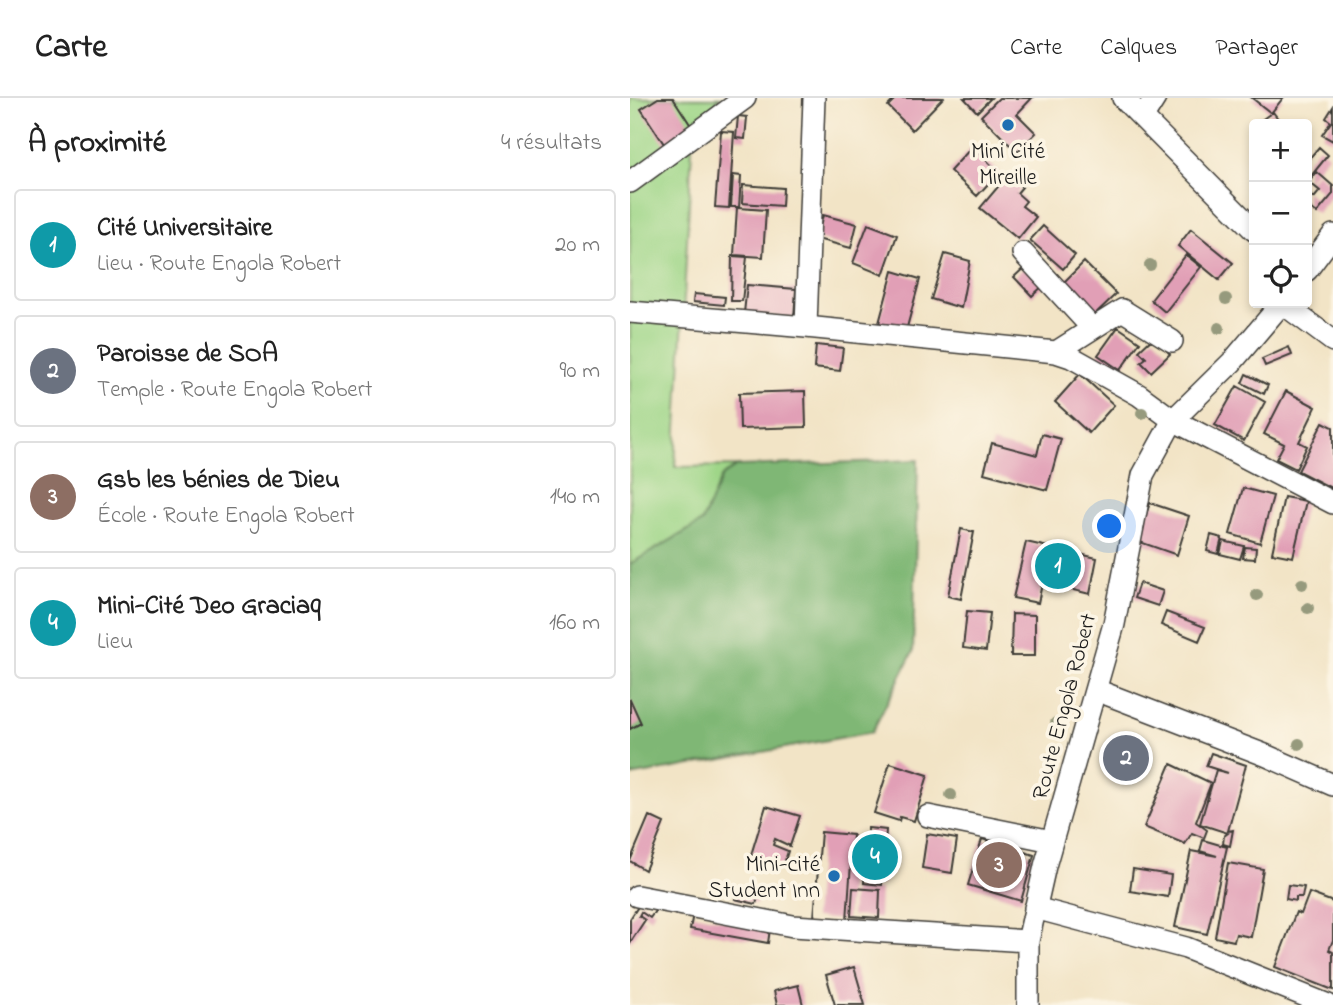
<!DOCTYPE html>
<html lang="fr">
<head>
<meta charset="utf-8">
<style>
  body { margin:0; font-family:"Indie Flower",sans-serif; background:#f6f6f6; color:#222 }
  .controls { position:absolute; right:21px; top:21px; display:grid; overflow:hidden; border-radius:7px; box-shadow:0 4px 10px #0003 }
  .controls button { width:63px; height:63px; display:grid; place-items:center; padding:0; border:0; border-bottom:2px solid #e0e0e0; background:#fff; color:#222; font:35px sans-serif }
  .you { position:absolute; left:480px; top:429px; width:24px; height:24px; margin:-18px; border:5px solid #fff; border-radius:50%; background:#1a73e8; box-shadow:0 0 0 10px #1a73e833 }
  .badge { display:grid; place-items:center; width:46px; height:46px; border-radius:50%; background:#b45309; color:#fff; font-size:23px; font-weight:700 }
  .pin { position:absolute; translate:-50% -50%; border:4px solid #fff; box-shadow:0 2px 7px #0006 }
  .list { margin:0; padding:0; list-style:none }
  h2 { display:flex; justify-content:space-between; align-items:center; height:91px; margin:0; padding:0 28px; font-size:30px }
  h2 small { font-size:23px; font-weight:400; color:#767676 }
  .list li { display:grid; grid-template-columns:46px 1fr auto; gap:21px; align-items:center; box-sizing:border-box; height:112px; margin:0 14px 14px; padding:0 14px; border:2px solid #e0e0e0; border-radius:7px }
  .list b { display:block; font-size:26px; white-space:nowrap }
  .list p { margin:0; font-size:23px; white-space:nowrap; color:#767676 }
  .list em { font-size:23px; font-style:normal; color:#767676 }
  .icon { flex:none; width:38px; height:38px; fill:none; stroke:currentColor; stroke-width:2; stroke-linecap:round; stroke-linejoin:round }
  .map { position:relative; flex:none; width:703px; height:907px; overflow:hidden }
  header { display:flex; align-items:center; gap:42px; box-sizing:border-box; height:98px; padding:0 35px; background:#fff; border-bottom:2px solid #e0e0e0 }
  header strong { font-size:33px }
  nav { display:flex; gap:38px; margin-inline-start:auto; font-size:24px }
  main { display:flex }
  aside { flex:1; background:#fff }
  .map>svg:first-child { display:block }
</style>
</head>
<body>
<header>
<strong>Carte</strong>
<nav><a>Carte</a><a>Calques</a><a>Partager</a></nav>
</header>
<main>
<aside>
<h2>À proximité<small>4 résultats</small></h2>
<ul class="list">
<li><span class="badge" style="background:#0f9aa8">1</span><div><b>Cité Universitaire</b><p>Lieu · Route Engola Robert</p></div><em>20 m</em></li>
<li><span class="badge" style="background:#6b7280">2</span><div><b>Paroisse de SOA</b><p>Temple · Route Engola Robert</p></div><em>90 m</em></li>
<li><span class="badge" style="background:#8d6e63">3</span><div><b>Gsb les bénies de Dieu</b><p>École · Route Engola Robert</p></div><em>140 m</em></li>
<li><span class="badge" style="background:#0f9aa8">4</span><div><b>Mini-Cité Deo Graciaq</b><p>Lieu</p></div><em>160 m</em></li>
</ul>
</aside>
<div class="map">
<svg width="703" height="907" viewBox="0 0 703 907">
  <rect width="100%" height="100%" fill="#fcf5e5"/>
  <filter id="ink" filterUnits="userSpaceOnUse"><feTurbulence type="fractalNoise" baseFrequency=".0143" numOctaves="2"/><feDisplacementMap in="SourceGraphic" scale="14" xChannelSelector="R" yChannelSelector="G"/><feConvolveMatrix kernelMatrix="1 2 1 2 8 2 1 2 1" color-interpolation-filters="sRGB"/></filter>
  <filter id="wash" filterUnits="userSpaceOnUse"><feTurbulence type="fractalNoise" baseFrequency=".00686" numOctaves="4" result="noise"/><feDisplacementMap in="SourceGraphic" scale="28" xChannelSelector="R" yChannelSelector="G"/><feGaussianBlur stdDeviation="1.57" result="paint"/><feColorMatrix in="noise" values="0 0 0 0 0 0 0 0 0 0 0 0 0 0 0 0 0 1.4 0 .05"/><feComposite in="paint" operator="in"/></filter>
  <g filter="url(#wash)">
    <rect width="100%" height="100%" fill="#f2e4c6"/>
    <path fill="#9fd688" stroke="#5e7952" stroke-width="2" d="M 0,0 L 90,0 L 63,30 L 45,369 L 107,368 L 92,378 L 72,424 L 0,466 Z"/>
    <path fill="#7fb774" stroke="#4e6a48" stroke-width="2" d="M 288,362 L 283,554 L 242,634 L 0,678 L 0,466 L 72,424 L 92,378 L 107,368 Z"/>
    <g id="blocks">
      <path fill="#e19fb6" d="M 28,0 L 43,0 L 65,34 L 38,52 L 11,11 Z
        M 266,0 L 313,0 L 282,32 L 258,8 Z
        M 334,0 L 361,0 L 347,14 Z
        M 369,0 L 402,0 L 387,16 L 406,35 L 387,54 L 351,18 Z
        M 622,0 L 653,0 L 641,15 Z
        M 703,9 L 703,43 L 692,37 L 701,24 L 696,20 Z
        M 643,14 L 652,26 L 626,26 L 637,18 Z
        M 108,18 L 117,19 L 115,41 L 106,40 Z
        M 91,33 L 104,34 L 99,110 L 85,109 Z
        M 342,49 L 369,74 L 347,98 L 320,73 Z
        M 689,49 L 698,57 L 677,83 L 677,63 Z
        M 687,74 L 703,88 L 703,96 L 687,115 L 677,107 L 677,94 L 684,100 L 690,93 L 679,84 Z
        M 103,77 L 111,78 L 109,110 L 136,112 L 133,159 L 104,157 L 107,109 L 101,109 Z
        M 378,77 L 392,89 L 387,95 L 396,103 L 392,108 L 406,119 L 388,141 L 350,110 Z
        M 113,87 L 153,90 L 152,108 L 112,105 Z
        M 193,117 L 227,126 L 221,150 L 187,141 Z
        M 238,126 L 267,137 L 253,177 L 223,165 Z
        M 413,128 L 445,157 L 433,171 L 400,142 Z
        M 561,131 L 603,165 L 589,182 L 548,148 Z
        M 315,156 L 340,163 L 331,210 L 301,201 Z
        M 556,157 L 571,169 L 535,214 L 521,202 Z
        M 102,158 L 117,159 L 112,203 L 101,203 Z
        M 454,164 L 486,196 L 461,220 L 430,188 Z
        M 398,166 L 416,185 L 402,198 L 384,179 Z
        M 263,173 L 290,181 L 276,233 L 249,225 Z
        M 117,187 L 166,191 L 164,220 L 114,215 Z
        M 64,196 L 95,199 L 94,207 L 63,204 Z
        M 488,229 L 510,244 L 490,272 L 468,257 Z
        M 524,239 L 540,256 L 521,274 L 511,264 L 516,260 L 509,253 Z
        M 186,247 L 213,250 L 210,273 L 184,270 Z
        M 659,249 L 662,257 L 635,268 L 632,261 Z
        M 450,276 L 484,307 L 459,335 L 425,304 Z
        M 616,276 L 638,287 L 634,296 L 612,285 Z
        M 607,288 L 635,304 L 614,343 L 585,327 Z
        M 175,293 L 176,329 L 110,331 L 109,295 Z
        M 656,293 L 686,309 L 669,344 L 677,348 L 666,371 L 646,361 L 654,346 L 634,336 Z
        M 693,324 L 703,329 L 703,391 L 668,373 Z
        M 412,336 L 431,341 L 417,392 L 354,375 L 362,345 L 407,357 Z
        M 613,390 L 643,398 L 630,445 L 600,436 Z
        M 654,399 L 676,403 L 663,459 L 642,455 Z
        M 520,405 L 559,418 L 547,457 L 507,443 Z
        M 331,431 L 344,434 L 331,501 L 318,498 Z
        M 581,437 L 592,440 L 588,456 L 577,453 Z
        M 593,443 L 614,448 L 610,461 L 590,456 Z
        M 396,444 L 467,460 L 460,496 L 435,490 L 437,481 L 414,476 L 408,505 L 383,500 Z
        M 615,449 L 626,450 L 625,461 L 613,460 Z
        M 509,485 L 533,493 L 528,508 L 504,500 Z
        M 337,513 L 360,515 L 356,553 L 333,550 Z
        M 536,514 L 575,529 L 569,543 L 531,527 Z
        M 382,516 L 405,517 L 405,558 L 381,558 Z
        M 0,601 L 11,625 L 0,631 Z
        M 581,655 L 616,667 L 598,733 L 603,732 L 600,748 L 593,746 L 594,738 L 598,735 L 570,726 L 586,672 L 598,675 L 576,668 Z
        M 260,665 L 298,677 L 284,723 L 270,719 L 269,723 L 244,715 Z
        M 541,666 L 581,685 L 566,724 L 577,732 L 574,740 L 562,735 L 555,746 L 514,729 Z
        M 136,708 L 170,718 L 160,748 L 145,741 L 143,747 L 158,753 L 153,769 L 121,757 Z
        M 19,718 L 34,725 L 15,772 L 0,763 Z
        M 238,730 L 256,732 L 252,787 L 234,785 Z
        M 191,734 L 223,737 L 217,822 L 184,820 Z
        M 297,736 L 327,741 L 322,775 L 292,770 Z
        M 352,741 L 404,757 L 391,803 L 338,787 Z
        M 573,742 L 597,749 L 577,836 L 545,829 L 561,753 L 587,758 L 570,753 Z
        M 598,765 L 633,771 L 621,839 L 606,836 L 604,843 L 585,839 Z
        M 503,771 L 541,777 L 538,799 L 500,793 Z
        M 658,787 L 674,789 L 672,799 L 666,799 L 666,803 L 656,801 Z
        M 109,790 L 129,796 L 126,806 L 105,801 Z
        M 223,790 L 250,792 L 249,820 L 221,818 Z
        M 679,795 L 703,804 L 703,842 L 699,852 L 703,854 L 703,892 L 645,869 L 666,814 L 671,816 Z
        M 11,804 L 25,813 L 20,820 L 11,814 L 9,818 L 15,822 L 0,845 L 0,821 Z
        M 63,816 L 140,831 L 138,845 L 60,831 Z
        M 224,869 L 235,907 L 205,907 L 196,877 Z
        M 168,887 L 173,907 L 147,907 L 144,893 Z"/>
    </g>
  </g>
  <g filter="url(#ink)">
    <use href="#blocks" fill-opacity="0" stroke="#3c3a36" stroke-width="2"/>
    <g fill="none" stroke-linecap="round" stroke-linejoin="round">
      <g stroke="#3c3a36" stroke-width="24">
        <path id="minor" d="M 184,0 L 176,229 L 426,254 L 441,259 L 509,297 L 543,322 L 703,405
          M 493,0 L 624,132
          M 513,19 L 525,0
          M 0,84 L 115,0
          M 393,155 L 462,230
          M 677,172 L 703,137
          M 0,214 L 176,229
          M 426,254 L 492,212 L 542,243
          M 466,592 L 635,657 L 703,687
          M 298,718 L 422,743
          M 7,798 L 163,828 L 398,843
          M 405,810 L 556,850 L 698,907
          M 398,907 L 398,843 L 415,768 L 484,526 L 513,377 L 543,322 L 602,264 L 652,205 L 703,243"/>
      </g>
      <use href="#minor" stroke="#fff" stroke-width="21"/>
    </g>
    <g fill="#969a7d">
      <circle cx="520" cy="167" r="6"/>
      <circle cx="596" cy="201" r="6"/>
      <circle cx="589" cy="230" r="6"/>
      <circle cx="512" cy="315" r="6"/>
      <circle cx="672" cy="486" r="6"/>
      <circle cx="627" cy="497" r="6"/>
      <circle cx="678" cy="510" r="6"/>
      <circle cx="426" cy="625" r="6"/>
      <circle cx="669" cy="646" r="6"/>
      <circle cx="321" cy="697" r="6"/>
    </g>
  </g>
  <g fill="#1f6fb2" stroke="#fcf5e5" stroke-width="2.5">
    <circle cx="378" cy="27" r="7"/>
    <circle cx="204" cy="778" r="7"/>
  </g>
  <g text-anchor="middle" stroke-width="7" stroke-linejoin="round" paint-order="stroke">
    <g font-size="23" fill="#1c1c1c" stroke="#fcf5e5">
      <text x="378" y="60">Mini Cité<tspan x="378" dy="26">Mireille</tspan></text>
      <text x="190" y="773" text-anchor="end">Mini-cité<tspan x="190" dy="26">Student Inn</tspan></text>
    </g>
    <g font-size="23" fill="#1c1c1c" stroke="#fcf5e5">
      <text transform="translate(433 608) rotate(-75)" y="8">Route Engola Robert</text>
    </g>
  </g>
</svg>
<div class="controls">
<button>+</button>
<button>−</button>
<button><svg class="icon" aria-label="locate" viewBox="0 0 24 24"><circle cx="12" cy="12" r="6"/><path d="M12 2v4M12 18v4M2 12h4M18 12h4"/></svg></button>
</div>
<div class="you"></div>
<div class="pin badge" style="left:428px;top:468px;background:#0f9aa8">1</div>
<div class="pin badge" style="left:496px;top:660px;background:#6b7280">2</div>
<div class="pin badge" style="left:369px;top:767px;background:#8d6e63">3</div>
<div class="pin badge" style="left:245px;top:759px;background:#0f9aa8">4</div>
</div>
</main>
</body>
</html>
